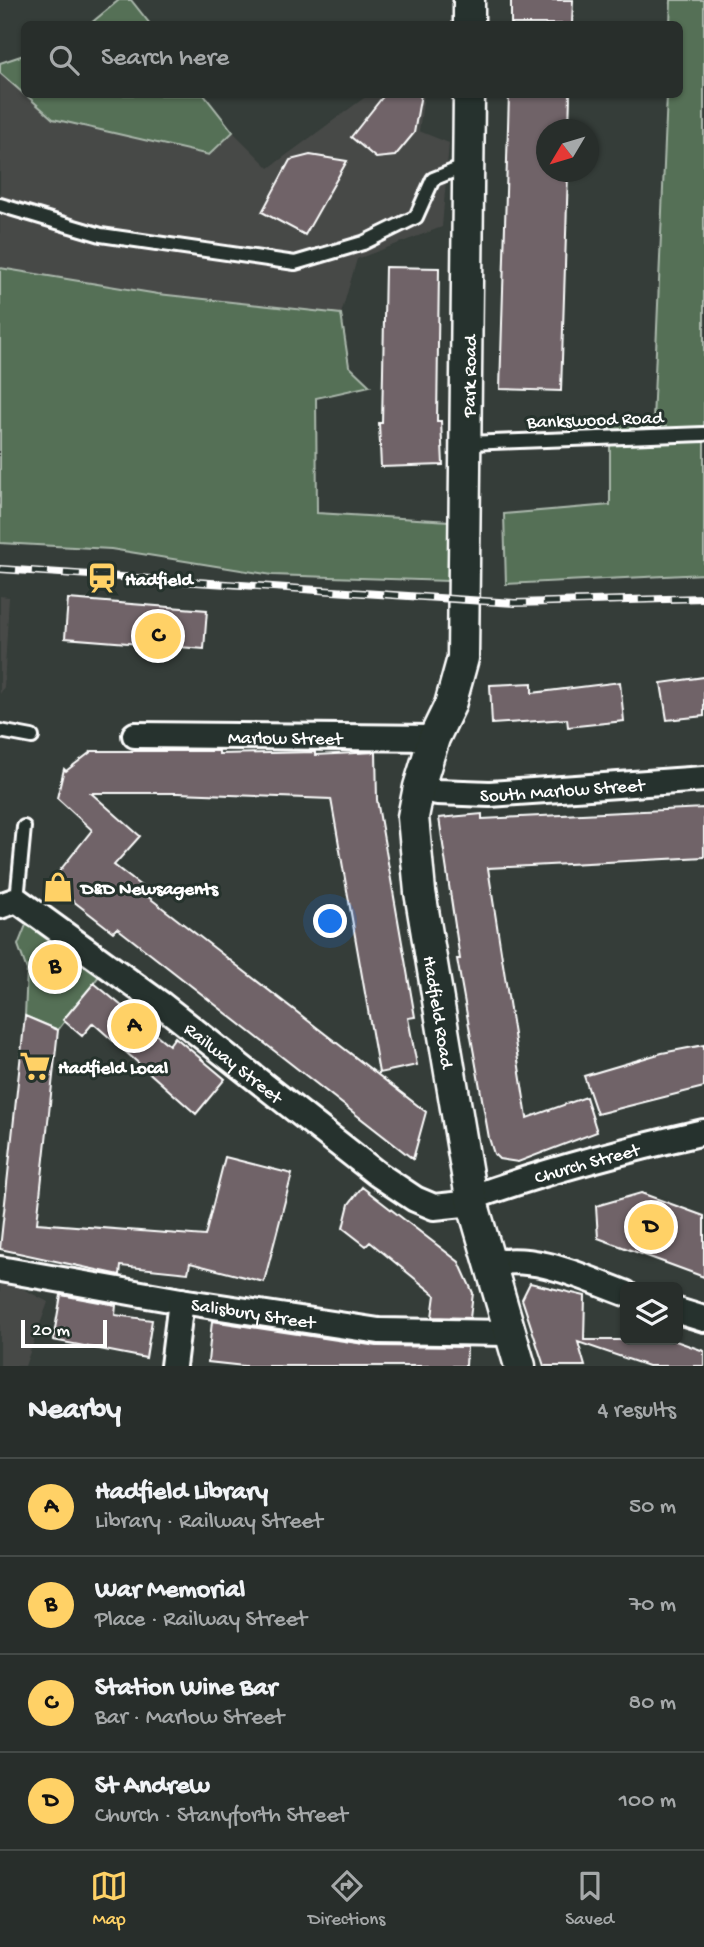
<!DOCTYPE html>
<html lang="en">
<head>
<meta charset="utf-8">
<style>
  body { margin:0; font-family:"Gochi Hand",sans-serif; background:#303633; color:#f1f3f6 }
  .controls { position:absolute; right:21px; bottom:21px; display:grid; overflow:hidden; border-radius:10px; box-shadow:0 2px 5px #0004 }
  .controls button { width:63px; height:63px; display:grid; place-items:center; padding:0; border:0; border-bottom:2px solid #444a47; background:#282e2b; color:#f1f3f6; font:35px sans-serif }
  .compass { position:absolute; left:536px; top:119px; width:63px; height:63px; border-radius:50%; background:#282e2b; box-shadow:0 2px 5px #0004; rotate:232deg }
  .scale { position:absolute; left:21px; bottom:18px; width:86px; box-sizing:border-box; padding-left:7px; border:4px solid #fff; border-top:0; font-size:19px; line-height:24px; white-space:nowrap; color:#fff; -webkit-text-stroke:5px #26332d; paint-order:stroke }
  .you { position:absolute; left:331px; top:922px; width:24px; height:24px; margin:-18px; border:5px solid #fff; border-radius:50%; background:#1a73e8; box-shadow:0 0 0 10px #1a73e833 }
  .badge { display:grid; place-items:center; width:46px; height:46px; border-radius:50%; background:#ffd166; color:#111; font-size:23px; font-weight:700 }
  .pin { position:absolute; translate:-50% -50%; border:4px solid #fff; box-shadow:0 2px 7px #0006 }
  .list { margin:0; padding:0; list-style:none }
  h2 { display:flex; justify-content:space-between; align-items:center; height:91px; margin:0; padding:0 28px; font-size:30px }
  h2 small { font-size:23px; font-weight:400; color:#a5a8a9 }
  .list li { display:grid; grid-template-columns:46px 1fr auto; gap:21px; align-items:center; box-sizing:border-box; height:98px; padding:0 28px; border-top:2px solid #444a47 }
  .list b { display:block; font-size:26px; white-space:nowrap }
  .list p { margin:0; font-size:23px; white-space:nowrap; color:#a5a8a9 }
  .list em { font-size:23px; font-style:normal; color:#a5a8a9 }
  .icon { flex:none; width:38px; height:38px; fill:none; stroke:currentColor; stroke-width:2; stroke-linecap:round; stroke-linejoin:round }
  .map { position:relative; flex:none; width:704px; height:1366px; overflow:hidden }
  .search { position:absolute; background:#282e2b; box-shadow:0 2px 5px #0004; left:21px; right:21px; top:21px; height:77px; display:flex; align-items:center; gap:18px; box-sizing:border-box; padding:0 24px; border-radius:10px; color:#a5a8a9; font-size:26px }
  .sheet { height:483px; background:#282e2b }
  nav { display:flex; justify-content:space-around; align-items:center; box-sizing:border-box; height:98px; border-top:2px solid #444a47; background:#282e2b; font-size:19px; color:#a5a8a9 }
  nav a { display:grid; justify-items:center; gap:4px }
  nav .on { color:#ffd166 }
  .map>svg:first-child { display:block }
</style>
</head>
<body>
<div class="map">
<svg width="704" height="1366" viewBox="0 0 704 1366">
  <rect width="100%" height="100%" fill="#353d39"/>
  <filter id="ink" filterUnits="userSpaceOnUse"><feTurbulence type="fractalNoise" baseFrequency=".0143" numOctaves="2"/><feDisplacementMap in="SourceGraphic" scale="14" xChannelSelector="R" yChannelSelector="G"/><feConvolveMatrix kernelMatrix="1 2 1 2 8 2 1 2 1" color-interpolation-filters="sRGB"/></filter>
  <g filter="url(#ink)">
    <path fill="#474947" d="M 0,73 L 56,121 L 209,155 L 233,132 L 269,168 L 368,95 L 424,95 L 419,131 L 449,143 L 442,227 L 357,259 L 341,314 L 158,294 L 0,268 Z
      M 0,596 L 9,597 L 4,687 L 0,694 Z
      M 0,1277 L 48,1302 L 25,1366 L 0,1366 Z"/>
    <path fill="#546f57" stroke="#aab7ab" stroke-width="2" d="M 119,0 L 131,0 L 150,24 L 90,24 Z
      M 671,0 L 704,0 L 704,574 L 506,584 L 504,514 L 610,505 L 610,422 L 653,421 L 667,95 L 680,94 L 680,24 L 670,24 Z
      M 24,55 L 24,94 L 0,73 L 0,63 Z
      M 25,94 L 204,95 L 233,132 L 209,155 L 53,119 Z
      M 0,268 L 158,294 L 341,314 L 349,366 L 370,386 L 316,398 L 317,513 L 450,521 L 448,581 L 272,575 L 111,549 L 0,543 Z
      M 26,925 L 40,931 L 99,976 L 58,1030 L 25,1016 L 27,970 L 18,945 Z"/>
    <path fill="#706467" stroke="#fff" stroke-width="2" d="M 511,0 L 573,0 L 572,24 L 511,24 Z
      M 385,94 L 421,94 L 414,133 L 395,156 L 376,158 L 351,137 Z
      M 509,94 L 570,94 L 569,130 L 547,130 L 547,172 L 568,172 L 561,391 L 500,389 Z
      M 310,155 L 347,161 L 305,235 L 262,212 L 290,160 Z
      M 385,267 L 439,268 L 437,421 L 441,421 L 443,465 L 381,467 L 379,423 L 382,423 Z
      M 68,599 L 207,610 L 204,649 L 65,638 Z
      M 704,677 L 704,716 L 667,720 L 661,683 Z
      M 620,682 L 624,721 L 568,727 L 567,719 L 492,724 L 490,685 L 532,683 L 532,693 Z
      M 92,751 L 219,751 L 219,754 L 315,752 L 315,755 L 376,752 L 377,800 L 415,1017 L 408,1018 L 417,1065 L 379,1073 L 331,799 L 178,793 L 91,793 L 140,836 L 114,865 L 141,886 L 138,889 L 426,1112 L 413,1159 L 117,928 L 113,932 L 50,883 L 92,830 L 57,798 L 64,769 L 66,771 Z
      M 704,808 L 704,857 L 488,868 L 527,1118 L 586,1097 L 597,1132 L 518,1162 L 499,1159 L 494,1154 L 489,1138 L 457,959 L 460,959 L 439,818 L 482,814 L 482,819 Z
      M 94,983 L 169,1045 L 175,1037 L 225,1079 L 196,1114 L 93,1023 L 82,1036 L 63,1020 Z
      M 25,1016 L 58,1030 L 37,1223 L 205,1236 L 225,1157 L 292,1174 L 264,1282 L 190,1263 L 188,1273 L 121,1266 L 120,1275 L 0,1249 Z
      M 704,1045 L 704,1087 L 597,1114 L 584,1076 L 662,1053 Z
      M 362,1187 L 459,1262 L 473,1293 L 470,1318 L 432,1317 L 435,1295 L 370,1242 L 366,1246 L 343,1228 L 349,1204 Z
      M 641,1193 L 704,1216 L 704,1277 L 598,1238 L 596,1206 Z
      M 530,1283 L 585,1296 L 584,1340 L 673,1340 L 704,1351 L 704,1366 L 648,1366 L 578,1342 L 585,1366 L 544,1366 L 522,1299 Z
      M 61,1295 L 116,1305 L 115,1315 L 152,1320 L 146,1358 L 53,1340 Z
      M 212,1321 L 377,1346 L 467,1347 L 466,1366 L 244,1366 L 208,1362 Z"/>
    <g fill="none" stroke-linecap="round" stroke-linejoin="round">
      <g stroke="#fff" stroke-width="18">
        <path id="service" d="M 0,205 L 101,235 L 295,263 L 363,243 L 416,217 L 433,179 L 468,165
          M 467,443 L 704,434
          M 0,731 L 32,737
          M 17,900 L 24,827"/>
      </g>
      <g stroke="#fff" stroke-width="30">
        <g id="minor">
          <path id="s1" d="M 135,735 L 434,738"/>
          <path id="s2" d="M 419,787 L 437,792 L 490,794 L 704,779"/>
          <path id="s3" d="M 0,906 L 17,900 L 162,1005 L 376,1173 L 415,1199 L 434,1207 L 473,1203"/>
          <path id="s4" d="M 471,1198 C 548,1170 625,1150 704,1132"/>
          <path d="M 488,1264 C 536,1253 581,1277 625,1293"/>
          <path id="s5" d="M 0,1269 L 181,1301 L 379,1331 L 508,1333"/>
          <path d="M 678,1311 L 704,1319"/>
          <path d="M 173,1366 L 181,1301"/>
        </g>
      </g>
      <g stroke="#fff" stroke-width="35">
        <g id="tertiary">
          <path d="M 469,24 L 469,0"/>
          <path id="s6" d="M 469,94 L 463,658 L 450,705 L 434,738 L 419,787 L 413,817 L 420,892 L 471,1198 L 520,1366"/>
        </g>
      </g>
      <use href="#service" stroke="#26332d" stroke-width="12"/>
      <use href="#minor" stroke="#26332d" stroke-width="24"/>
      <use href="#tertiary" stroke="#26332d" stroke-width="30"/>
      <g stroke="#fff" stroke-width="8">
        <path id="rail" d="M 0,569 L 514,603 L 704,598"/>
      </g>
      <use href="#rail" stroke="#26332d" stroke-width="5" stroke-dasharray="16" stroke-linecap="butt"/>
    </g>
  </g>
  <defs>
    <g id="station-bare" transform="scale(2.415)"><path d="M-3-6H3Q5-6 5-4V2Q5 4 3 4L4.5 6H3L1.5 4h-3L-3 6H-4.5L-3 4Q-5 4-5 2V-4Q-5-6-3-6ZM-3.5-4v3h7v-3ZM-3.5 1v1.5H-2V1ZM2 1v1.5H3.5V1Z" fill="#ffd166" stroke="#26332d" stroke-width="2.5" paint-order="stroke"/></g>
    <g id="shop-bare" transform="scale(2.415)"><path d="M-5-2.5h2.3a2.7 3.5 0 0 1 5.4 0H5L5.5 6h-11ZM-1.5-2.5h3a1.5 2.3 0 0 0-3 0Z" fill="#ffd166" stroke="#26332d" stroke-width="2.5" paint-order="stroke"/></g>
    <g id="supermarket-bare" transform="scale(2.415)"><path d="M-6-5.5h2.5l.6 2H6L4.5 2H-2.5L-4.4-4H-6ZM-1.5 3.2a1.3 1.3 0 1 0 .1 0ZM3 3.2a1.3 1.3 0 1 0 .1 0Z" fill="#ffd166" stroke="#26332d" stroke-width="2.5" paint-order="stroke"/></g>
  </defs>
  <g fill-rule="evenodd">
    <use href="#station-bare" x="102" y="578"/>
    <use href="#shop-bare" x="58" y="887"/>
    <use href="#supermarket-bare" x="35" y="1066"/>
  </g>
  <g text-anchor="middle" stroke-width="6" stroke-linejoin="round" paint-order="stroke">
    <g font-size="19" fill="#fff" stroke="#26332d">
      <text transform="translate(468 376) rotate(-89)" y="7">Park Road</text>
      <text transform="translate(595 418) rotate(-2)" y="7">Bankswood Road</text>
      <text dy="7" stroke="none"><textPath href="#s1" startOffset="150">Marlow Street</textPath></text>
      <text dy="7" stroke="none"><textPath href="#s2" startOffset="144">South Marlow Street</textPath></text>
      <text dy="7" stroke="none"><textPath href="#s6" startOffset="928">Hadfield Road</textPath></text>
      <text dy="7" stroke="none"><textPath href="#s3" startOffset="289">Railway Street</textPath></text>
      <text dy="7" stroke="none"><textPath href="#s4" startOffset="121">Church Street</textPath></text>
      <text dy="7" stroke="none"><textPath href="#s5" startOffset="257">Salisbury Street</textPath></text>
    </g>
    <g font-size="19" font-weight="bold" fill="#fff" stroke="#26332d" text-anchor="start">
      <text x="125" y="585">Hadfield</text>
      <text x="81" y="894">D&amp;D Newsagents</text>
      <text x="58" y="1073">Hadfield Local</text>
    </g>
  </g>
</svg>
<div class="controls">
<button><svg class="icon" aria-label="layers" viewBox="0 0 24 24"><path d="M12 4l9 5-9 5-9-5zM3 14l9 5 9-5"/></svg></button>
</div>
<svg class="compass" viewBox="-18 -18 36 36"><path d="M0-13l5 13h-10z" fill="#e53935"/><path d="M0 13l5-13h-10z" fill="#a5a8a9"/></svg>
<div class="scale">20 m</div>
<div class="you"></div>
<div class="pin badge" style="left:134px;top:1026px">A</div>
<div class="pin badge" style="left:55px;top:967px">B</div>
<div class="pin badge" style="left:158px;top:636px">C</div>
<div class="pin badge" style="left:651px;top:1227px">D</div>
<div class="search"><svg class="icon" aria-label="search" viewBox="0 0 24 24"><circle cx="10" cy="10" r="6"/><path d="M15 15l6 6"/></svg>Search here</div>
</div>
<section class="sheet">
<h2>Nearby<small>4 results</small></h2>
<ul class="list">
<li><span class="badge">A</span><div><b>Hadfield Library</b><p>Library · Railway Street</p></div><em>50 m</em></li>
<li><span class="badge">B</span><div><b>War Memorial</b><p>Place · Railway Street</p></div><em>70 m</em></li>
<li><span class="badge">C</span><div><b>Station Wine Bar</b><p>Bar · Marlow Street</p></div><em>80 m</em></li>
<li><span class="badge">D</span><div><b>St Andrew</b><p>Church · Stanyforth Street</p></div><em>100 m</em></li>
</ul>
</section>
<nav>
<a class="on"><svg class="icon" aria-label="map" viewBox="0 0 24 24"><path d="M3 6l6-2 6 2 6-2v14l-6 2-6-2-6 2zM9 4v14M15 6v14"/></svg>Map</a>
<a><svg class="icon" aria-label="directions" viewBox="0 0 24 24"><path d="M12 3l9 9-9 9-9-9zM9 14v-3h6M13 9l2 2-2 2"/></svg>Directions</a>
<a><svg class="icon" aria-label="saved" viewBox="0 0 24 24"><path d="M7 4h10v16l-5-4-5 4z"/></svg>Saved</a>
</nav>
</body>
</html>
